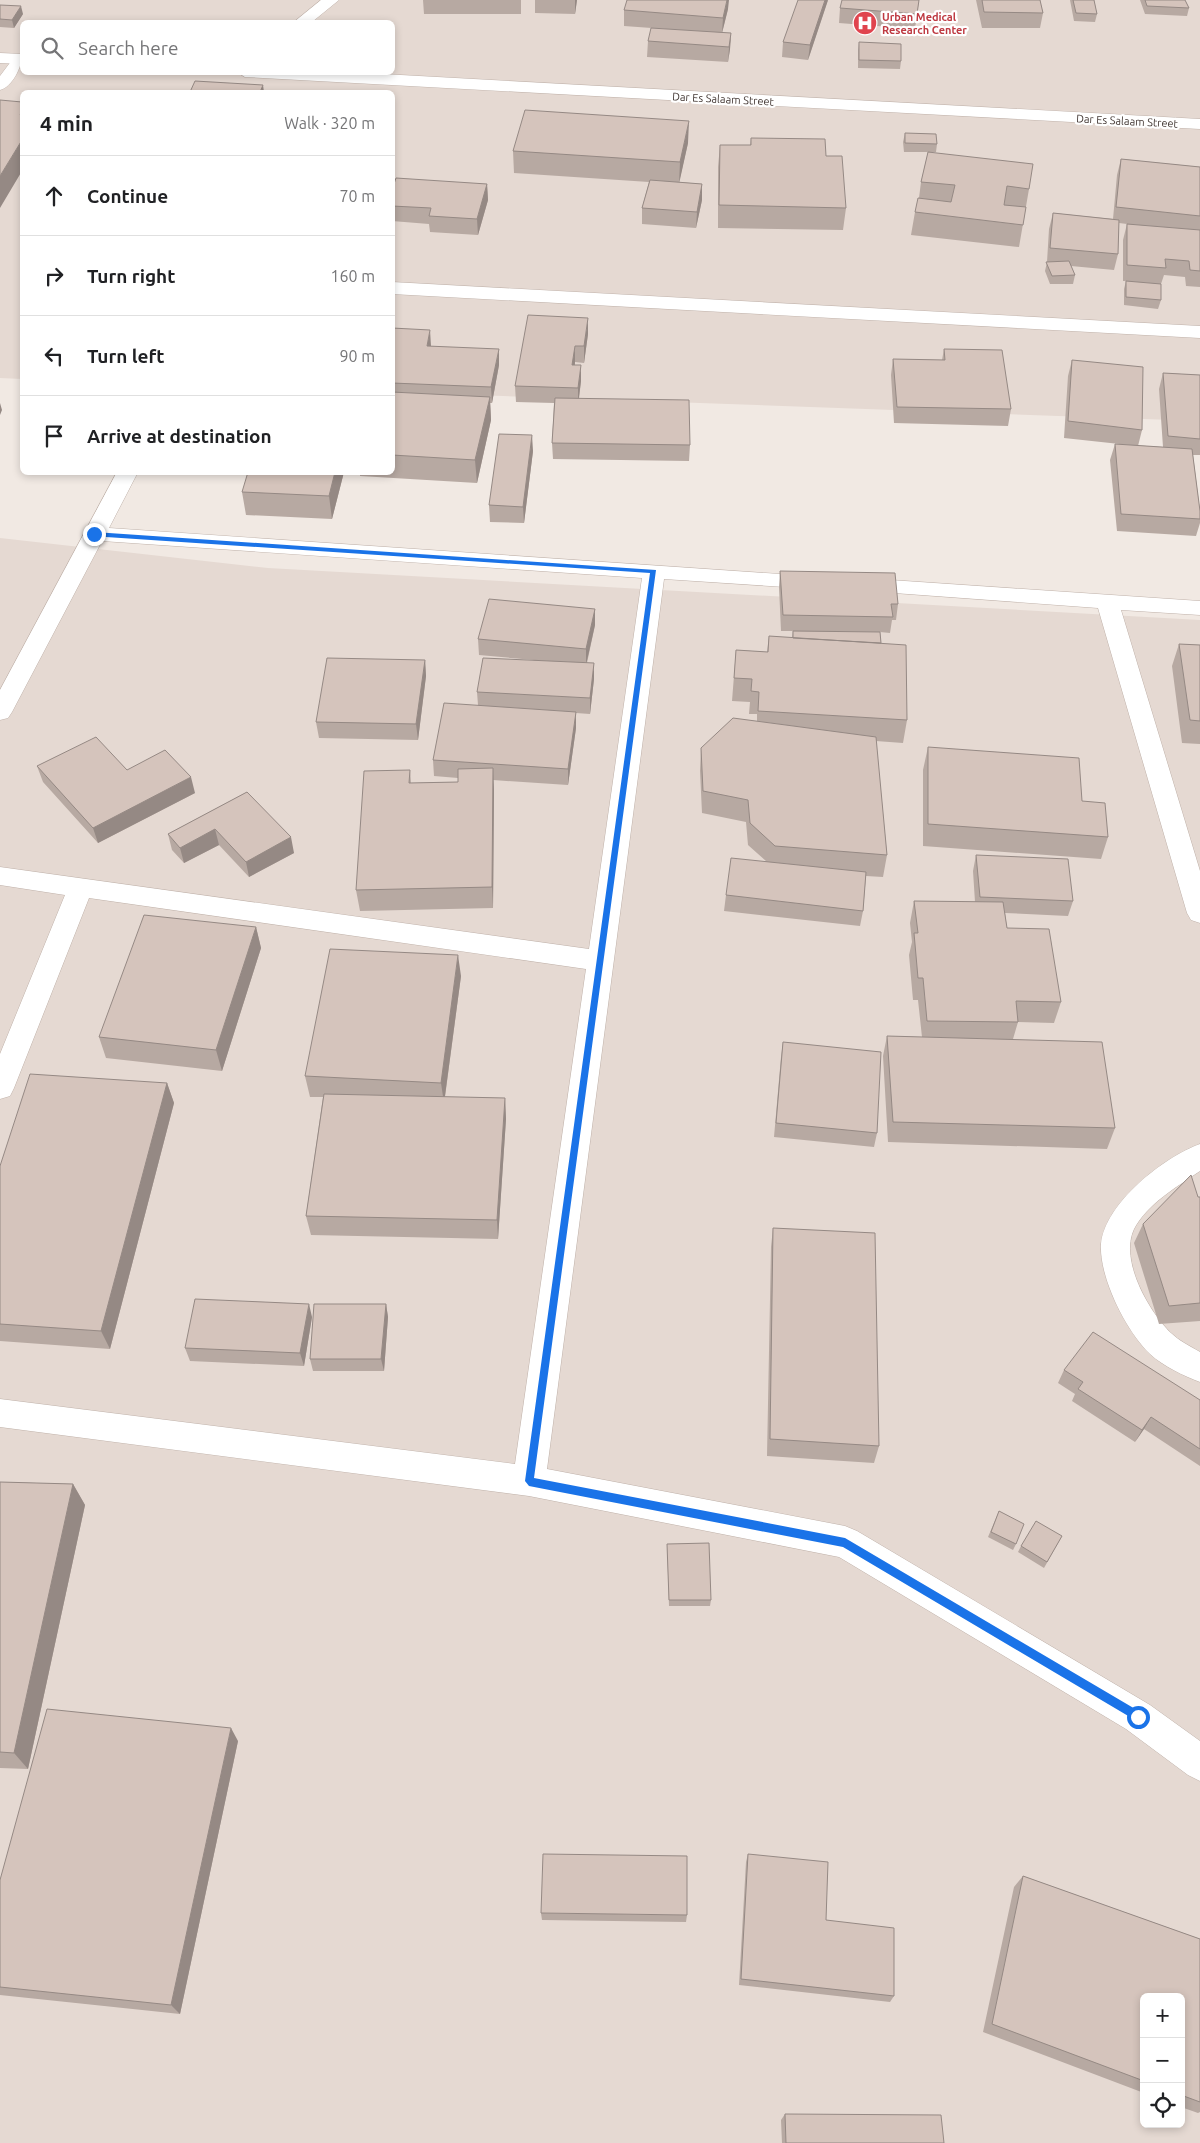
<!DOCTYPE html>
<html lang="en">
<head>
<meta charset="utf-8">
<style>
  body { margin:0; font-family:Ubuntu,sans-serif; background:#f6f6f6; color:#202124 }
  .controls { position:absolute; right:15px; bottom:15px; display:grid; overflow:hidden; border-radius:8px; box-shadow:0 2px 8px #0003 }
  .controls button { width:45px; height:45px; display:grid; place-items:center; padding:0; border:0; border-bottom:1px solid #e0e0e0; background:#fff; color:#202124; font:25px sans-serif }
  .stop { position:absolute; width:15px; height:15px; margin:-11px; border:4px solid #1a73e8; border-radius:50%; background:#fff }
  .stop.end { background:#1a73e8; border-color:#fff; box-shadow:0 1px 5px #0008 }
  .list { margin:0; padding:0; list-style:none }
  h2 { display:flex; justify-content:space-between; align-items:center; height:65px; margin:0; padding:0 20px; font-size:21px }
  h2 small { font-size:16px; font-weight:400; color:#757577 }
  .list li { display:grid; grid-template-columns:32px 1fr auto; gap:15px; align-items:center; box-sizing:border-box; height:80px; padding:0 20px; border-top:1px solid #e0e0e0 }
  .list b { display:block; font-size:19px; white-space:nowrap }
  .list em { font-size:16px; font-style:normal; color:#757577 }
  .icon { flex:none; width:28px; height:28px; fill:none; stroke:currentColor; stroke-width:2; stroke-linecap:round; stroke-linejoin:round }
  .map { position:relative; flex:none; width:1200px; height:2143px; overflow:hidden }
  .search { position:absolute; background:#fff; box-shadow:0 2px 8px #0003; left:20px; top:20px; width:375px; height:55px; display:flex; align-items:center; gap:12px; box-sizing:border-box; padding:0 18px; border-radius:8px; color:#757577; font-size:19px }
  .panel { position:absolute; background:#fff; box-shadow:0 2px 8px #0003; left:20px; top:90px; width:375px; height:385px; border-radius:8px }
  .map>svg:first-child { display:block }
</style>
</head>
<body>
<div class="map">
<svg width="1200" height="2143" viewBox="0 0 1200 2143">
  <rect width="100%" height="100%" fill="#f1e9e3"/>
  <path fill="#e5d9d2" fill-rule="evenodd" d="M 0,0 L 1200,0 L 1200,421 L 393,392 L 392,92 L 22,92 L 22,379 L 0,378 ZM 22,22 L 392,22 L 392,72 L 22,72 Z
    M 0,538 L 268,568 L 1200,620 L 1200,2143 L 0,2143 ZM 1144,1997 L 1181,1997 L 1181,2124 L 1144,2124 Z"/>
  <g fill="none" stroke-linecap="round" stroke-linejoin="round">
    <g stroke="#bfb1a9" stroke-width="1">
      <path id="service" d="M 22,55 C 22,67 12,87 0,90 L 0,76 L 15,56 Z"/>
    </g>
    <g stroke="#bfb1a9" stroke-width="1">
      <path id="minor" d="M 321,0 L 339,0 L 312,22 L 294,22 Z
        M 0,53 L 22,54 L 22,64 L 0,63 Z
        M 237,72 L 346,72 L 1200,119 L 1200,129 L 245,77 Z
        M 392,282 L 1200,326 L 1200,338 L 392,294 Z
        M 117,472 L 138,472 L 109,528 L 823,577 L 826,582 L 823,587 L 815,589 L 664,579 L 547,1469 L 845,1526 L 857,1531 L 1150,1705 L 1200,1741 L 1200,1781 L 1188,1775 L 1126,1729 L 839,1557 L 529,1496 L 0,1427 L 0,1399 L 515,1464 L 586,969 L 89,898 L 14,1088 L 10,1096 L 0,1099 L 0,1054 L 65,895 L 0,885 L 0,867 L 589,949 L 642,578 L 102,541 L 12,712 L 8,718 L 0,720 L 0,690 Z
        M 861,578 L 1200,601 L 1200,615 L 1121,610 L 1200,871 L 1200,923 L 1191,920 L 1187,913 L 1098,608 L 853,590 L 850,585 L 853,580 Z
        M 1200,1144 L 1200,1171 C 1178,1186 1147,1204 1134,1229 C 1119,1260 1149,1312 1171,1333 C 1179,1341 1190,1346 1200,1352 L 1200,1382 C 1184,1376 1163,1366 1150,1354 C 1126,1331 1099,1277 1101,1244 C 1105,1203 1164,1157 1200,1144 Z"/>
    </g>
    <use href="#service" fill="#fff" fill-rule="evenodd"/>
    <use href="#minor" fill="#fff" fill-rule="evenodd"/>
  </g>
  <path fill="#b7a9a2" d="M 423,0 L 521,0 L 521,14 L 424,14 Z
    M 535,0 L 577,0 L 575,14 L 535,13 Z
    M 828,0 L 808,60 L 782,57 L 783,42 Z
    M 919,0 L 915,29 L 839,23 L 840,8 Z
    M 976,0 L 1040,0 L 1043,13 L 1040,28 L 982,28 Z
    M 1070,0 L 1094,0 L 1097,14 L 1095,22 L 1074,21 Z
    M 1140,0 L 1185,0 L 1189,8 L 1187,16 L 1145,14 Z
    M 0,5 L 23,14 L 14,28 L 0,27 Z
    M 728,9 L 722,33 L 731,33 L 730,49 L 728,62 L 647,57 L 648,41 L 693,31 L 624,26 L 624,10 Z
    M 859,42 L 901,61 L 900,69 L 858,68 L 858,50 Z
    M 905,133 L 937,144 L 936,152 L 930,152 L 1029,189 L 1019,247 L 911,235 L 915,212 L 919,198 L 921,182 L 928,152 L 904,152 L 903,142 Z
    M 751,138 L 826,156 L 846,208 L 843,230 L 718,228 L 718,167 L 720,145 L 750,145 Z
    M 688,143 L 679,182 L 702,184 L 702,200 L 696,228 L 642,224 L 642,208 L 649,182 L 514,173 L 513,151 Z
    M 1121,159 L 1200,167 L 1200,287 L 1186,286 L 1185,277 L 1164,275 L 1161,284 L 1161,300 L 1158,309 L 1124,305 L 1124,289 L 1126,281 L 1123,281 L 1123,240 L 1127,224 L 1119,223 L 1118,254 L 1114,270 L 1071,266 L 1075,275 L 1073,284 L 1050,284 L 1045,271 L 1047,262 L 1049,229 L 1053,213 L 1113,219 L 1117,175 Z
    M 392,169 L 395,183 L 487,184 L 488,200 L 478,235 L 430,232 L 429,224 L 392,221 Z
    M 392,328 L 431,346 L 499,365 L 492,403 L 490,403 L 491,420 L 477,483 L 360,476 L 360,472 L 392,472 Z
    M 588,334 L 584,363 L 575,362 L 575,365 L 581,381 L 579,399 L 690,445 L 689,461 L 553,459 L 552,443 L 554,403 L 516,402 L 515,386 Z
    M 944,349 L 1011,409 L 1008,426 L 894,423 L 891,375 L 893,359 L 942,360 Z
    M 1072,360 L 1142,430 L 1138,446 L 1064,438 L 1068,376 Z
    M 1163,373 L 1200,375 L 1200,455 L 1193,455 L 1200,511 L 1200,523 L 1196,536 L 1117,531 L 1110,460 L 1115,444 L 1163,447 L 1159,389 Z
    M 533,451 L 524,523 L 490,522 L 489,505 Z
    M 344,472 L 332,519 L 246,515 L 242,492 Z
    M 780,571 L 898,604 L 896,620 L 892,620 L 890,633 L 880,632 L 881,643 L 907,720 L 903,743 L 876,741 L 887,855 L 883,877 L 866,876 L 863,911 L 860,926 L 724,911 L 726,895 L 766,861 L 748,845 L 746,822 L 702,813 L 700,771 L 701,748 L 757,721 L 757,714 L 749,714 L 750,702 L 732,701 L 736,650 L 767,652 L 769,636 L 792,638 L 793,631 L 781,631 L 779,587 Z
    M 595,609 L 595,625 L 587,663 L 594,679 L 590,714 L 576,713 L 576,728 L 568,785 L 493,780 L 494,790 L 493,908 L 360,911 L 356,890 L 410,770 L 411,783 L 458,782 L 458,778 L 434,776 L 433,760 L 478,705 L 477,692 L 534,660 L 479,655 L 478,639 Z
    M 1179,644 L 1200,645 L 1200,744 L 1182,743 L 1172,666 Z
    M 425,660 L 426,676 L 418,740 L 319,738 L 316,722 Z
    M 928,747 L 1108,837 L 1101,859 L 923,846 L 923,770 Z
    M 37,766 L 127,770 L 195,793 L 98,843 L 43,782 Z
    M 247,792 L 294,853 L 249,877 L 219,845 L 184,863 L 172,850 L 168,834 Z
    M 976,855 L 1073,901 L 1068,916 L 1005,913 L 1007,928 L 1061,1002 L 1054,1023 L 1018,1022 L 1013,1039 L 1115,1128 L 1107,1149 L 888,1142 L 883,1056 L 887,1036 L 922,1037 L 918,1000 L 913,1000 L 909,955 L 912,942 L 910,923 L 914,901 L 975,902 L 973,871 Z
    M 256,927 L 261,948 L 222,1071 L 106,1058 L 99,1037 Z
    M 461,976 L 445,1097 L 505,1098 L 506,1119 L 498,1239 L 311,1235 L 306,1216 L 323,1097 L 310,1097 L 305,1076 Z
    M 783,1042 L 877,1133 L 874,1147 L 774,1137 L 781,1057 Z
    M 167,1083 L 174,1103 L 110,1349 L 0,1341 L 0,1166 Z
    M 1198,1197 L 1200,1197 L 1200,1321 L 1159,1324 L 1134,1243 L 1143,1224 Z
    M 773,1228 L 879,1446 L 874,1463 L 767,1456 L 771,1247 Z
    M 386,1304 L 388,1317 L 384,1371 L 313,1371 L 310,1359 Z
    M 312,1317 L 304,1366 L 190,1361 L 185,1348 Z
    M 1064,1370 L 1200,1400 L 1200,1466 L 1144,1429 L 1135,1442 L 1072,1401 L 1075,1394 L 1058,1383 Z
    M 0,1482 L 73,1484 L 85,1505 L 28,1769 L 0,1768 Z
    M 999,1511 L 1016,1544 L 1013,1550 L 988,1537 Z
    M 1062,1536 L 1044,1568 L 1018,1552 L 1021,1546 Z
    M 667,1544 L 711,1600 L 710,1606 L 669,1606 Z
    M 238,1741 L 180,2014 L 0,1995 L 0,1880 Z
    M 748,1854 L 826,1920 L 894,1996 L 890,2002 L 739,1985 L 746,1862 Z
    M 1023,1876 L 1200,1939 L 1200,2112 L 1198,2113 L 1181,2107 L 1181,1997 L 1144,1997 L 1144,2093 L 983,2032 L 1014,1887 Z
    M 541,1913 L 687,1915 L 686,1922 L 542,1920 Z
    M 785,2114 L 944,2143 L 782,2143 L 781,2120 Z"/>
  <path fill="#958984" d="M 575,0 L 577,0 L 575,14 Z
    M 727,0 L 729,0 L 728,9 L 722,33 L 723,18 Z
    M 825,0 L 828,0 L 808,60 L 810,45 Z
    M 21,6 L 23,14 L 14,28 L 12,20 Z
    M 731,33 L 730,49 L 728,62 L 729,47 Z
    M 263,85 L 264,92 L 260,92 Z
    M 689,121 L 688,143 L 679,184 L 680,162 Z
    M 22,140 L 22,171 L 0,208 L 0,176 Z
    M 394,169 L 395,185 L 392,190 L 392,171 Z
    M 487,184 L 488,200 L 478,235 L 477,219 Z
    M 702,184 L 702,200 L 696,228 L 697,212 Z
    M 588,318 L 588,334 L 584,363 L 584,346 Z
    M 430,330 L 431,346 L 427,346 Z
    M 575,346 L 575,362 L 573,381 L 572,365 Z
    M 499,349 L 499,365 L 492,403 L 491,387 Z
    M 581,365 L 581,381 L 578,404 L 578,388 Z
    M 490,397 L 491,420 L 477,483 L 475,460 Z
    M 0,403 L 2,410 L 0,415 Z
    M 532,435 L 533,451 L 524,523 L 523,507 Z
    M 335,472 L 344,472 L 332,519 L 329,496 Z
    M 595,609 L 595,625 L 586,665 L 586,649 Z
    M 425,660 L 426,676 L 418,740 L 416,724 Z
    M 594,663 L 594,679 L 590,714 L 590,698 Z
    M 576,712 L 576,728 L 568,785 L 568,769 Z
    M 493,768 L 494,790 L 493,908 L 492,887 Z
    M 191,777 L 195,793 L 98,843 L 93,828 Z
    M 215,829 L 219,845 L 184,863 L 180,848 Z
    M 291,837 L 294,853 L 249,877 L 246,862 Z
    M 256,927 L 261,948 L 222,1071 L 216,1050 Z
    M 458,955 L 461,976 L 444,1103 L 441,1083 Z
    M 167,1083 L 174,1103 L 110,1349 L 101,1331 Z
    M 505,1098 L 506,1119 L 498,1239 L 497,1220 Z
    M 309,1304 L 312,1317 L 304,1366 L 300,1353 Z
    M 386,1304 L 388,1317 L 384,1371 L 381,1359 Z
    M 1151,1417 L 1144,1429 L 1135,1442 L 1142,1430 Z
    M 73,1484 L 85,1505 L 28,1769 L 14,1753 Z
    M 231,1728 L 238,1741 L 180,2014 L 171,2005 Z"/>
  <path fill="#d5c4bc" stroke="#958984" d="M 627,0 L 727,0 L 723,18 L 624,10 Z
    M 798,0 L 825,0 L 810,45 L 783,42 Z
    M 842,0 L 919,0 L 917,14 L 840,8 Z
    M 982,0 L 1040,0 L 1043,13 L 984,12 Z
    M 1073,0 L 1094,0 L 1097,14 L 1076,13 Z
    M 1145,0 L 1185,0 L 1189,8 L 1147,6 Z
    M 0,5 L 21,6 L 12,20 L 0,19 Z
    M 651,28 L 731,33 L 729,47 L 648,41 Z
    M 859,42 L 901,44 L 901,61 L 859,60 Z
    M 195,81 L 263,85 L 260,92 L 190,92 Z
    M 0,100 L 22,102 L 22,112 L 20,115 L 22,115 L 22,140 L 0,176 Z
    M 525,110 L 689,121 L 680,162 L 513,151 Z
    M 905,133 L 936,134 L 937,144 L 905,143 Z
    M 751,138 L 825,139 L 826,156 L 842,156 L 846,208 L 719,205 L 720,145 L 751,145 Z
    M 928,152 L 1033,164 L 1029,189 L 1007,186 L 1004,205 L 1026,207 L 1023,225 L 915,212 L 918,198 L 951,202 L 955,185 L 921,182 Z
    M 1121,159 L 1200,167 L 1200,216 L 1116,207 Z
    M 396,178 L 487,184 L 477,219 L 429,216 L 431,208 L 392,206 L 392,190 Z
    M 650,180 L 702,184 L 697,212 L 642,208 Z
    M 1053,213 L 1119,220 L 1118,254 L 1050,248 Z
    M 1127,224 L 1200,230 L 1200,271 L 1190,270 L 1189,261 L 1165,259 L 1166,268 L 1127,265 Z
    M 1069,261 L 1075,275 L 1052,276 L 1046,262 Z
    M 1126,281 L 1161,284 L 1161,300 L 1126,297 Z
    M 528,315 L 588,318 L 584,346 L 575,346 L 572,365 L 581,365 L 578,388 L 515,386 Z
    M 392,328 L 430,330 L 427,346 L 499,349 L 491,387 L 392,383 Z
    M 944,349 L 1002,350 L 1011,409 L 897,407 L 893,359 L 945,360 Z
    M 1072,360 L 1143,367 L 1142,430 L 1068,421 Z
    M 1163,373 L 1200,375 L 1200,439 L 1168,436 Z
    M 392,392 L 490,397 L 475,460 L 392,455 Z
    M 555,398 L 689,400 L 690,445 L 552,443 Z
    M 499,434 L 532,435 L 523,507 L 489,505 Z
    M 1115,444 L 1192,449 L 1200,511 L 1200,519 L 1121,514 Z
    M 248,472 L 335,472 L 329,496 L 242,492 Z
    M 780,571 L 895,573 L 898,604 L 891,604 L 893,617 L 783,615 Z
    M 489,599 L 595,609 L 586,649 L 478,639 Z
    M 793,631 L 880,632 L 881,643 L 793,638 Z
    M 769,636 L 906,645 L 907,720 L 758,711 L 759,692 L 751,691 L 752,679 L 734,678 L 736,650 L 768,652 Z
    M 1179,644 L 1200,645 L 1200,721 L 1190,720 Z
    M 327,658 L 425,660 L 416,724 L 316,722 Z
    M 483,658 L 594,663 L 590,698 L 477,692 Z
    M 444,703 L 576,712 L 568,769 L 433,760 Z
    M 733,718 L 876,737 L 887,855 L 775,846 L 750,823 L 748,800 L 703,791 L 701,748 Z
    M 96,737 L 127,770 L 165,750 L 191,777 L 93,828 L 37,766 Z
    M 928,747 L 1079,758 L 1082,801 L 1105,803 L 1108,837 L 928,824 Z
    M 493,768 L 492,887 L 356,890 L 364,771 L 410,770 L 409,783 L 458,782 L 458,769 Z
    M 247,792 L 291,837 L 246,862 L 215,829 L 180,848 L 168,834 Z
    M 976,855 L 1068,859 L 1073,901 L 980,897 Z
    M 731,858 L 866,872 L 863,911 L 726,895 Z
    M 914,901 L 1003,902 L 1007,928 L 1049,929 L 1061,1002 L 1016,1001 L 1018,1022 L 927,1021 L 923,978 L 918,978 L 914,933 L 918,933 Z
    M 144,915 L 256,927 L 216,1050 L 99,1037 Z
    M 330,949 L 458,955 L 441,1083 L 305,1076 Z
    M 887,1036 L 1102,1042 L 1115,1128 L 893,1122 Z
    M 783,1042 L 881,1052 L 877,1133 L 776,1123 Z
    M 30,1074 L 167,1083 L 101,1331 L 0,1324 L 0,1166 Z
    M 324,1094 L 505,1098 L 497,1220 L 306,1216 Z
    M 1191,1175 L 1198,1197 L 1200,1197 L 1200,1303 L 1169,1306 L 1143,1224 Z
    M 773,1228 L 875,1233 L 879,1446 L 770,1439 Z
    M 195,1299 L 309,1304 L 300,1353 L 185,1348 Z
    M 314,1304 L 386,1304 L 381,1359 L 310,1359 Z
    M 1093,1332 L 1200,1400 L 1200,1449 L 1151,1417 L 1142,1430 L 1078,1389 L 1083,1382 L 1064,1370 Z
    M 0,1482 L 73,1484 L 14,1753 L 0,1752 Z
    M 999,1511 L 1024,1524 L 1016,1544 L 991,1532 Z
    M 1036,1521 L 1062,1536 L 1047,1562 L 1021,1546 Z
    M 709,1543 L 711,1600 L 669,1600 L 667,1544 Z
    M 47,1709 L 231,1728 L 171,2005 L 0,1987 L 0,1880 Z
    M 543,1854 L 687,1856 L 687,1915 L 541,1913 Z
    M 748,1854 L 828,1862 L 826,1920 L 894,1928 L 894,1996 L 741,1979 Z
    M 1023,1876 L 1200,1939 L 1200,2102 L 1181,2095 L 1181,1997 L 1144,1997 L 1144,2081 L 992,2024 Z
    M 785,2114 L 941,2115 L 944,2143 L 786,2143 Z"/>
  <path fill="#1a73e8" d="M 94,532 L 656,570 L 534,1478 L 845,1538 L 1142,1713 L 1142,1720 L 1135,1720 L 843,1547 L 529,1486 L 525,1481 L 650,573 L 91,536 Z"/>
  <defs>
    <g id="hospital-disc" transform="scale(1.25)"><circle r="9.5" fill="#e0444e" stroke="#fff"/><path d="M-5-5h3v3.5h4V-5h3V5h-3V1.5h-4V5h-3Z" fill="#fff"/></g>
  </defs>
  <g fill-rule="evenodd">
    <use href="#hospital-disc" x="865" y="23"/>
  </g>
  <g text-anchor="middle" stroke-width="4.5" stroke-linejoin="round" paint-order="stroke">
    <g font-size="11" font-weight="bold" fill="#be3a42" stroke="#fff" text-anchor="start">
      <text x="882" y="21">Urban Medical<tspan x="882" dy="13">Research Center</tspan></text>
    </g>
    <g font-size="11" fill="#433834" stroke="#fff">
      <text transform="translate(723 99) rotate(3)" y="4">Dar Es Salaam Street</text>
      <text transform="translate(1127 121) rotate(3)" y="4">Dar Es Salaam Street</text>
    </g>
  </g>
</svg>
<div class="controls">
<button>+</button>
<button>−</button>
<button><svg class="icon" aria-label="locate" viewBox="0 0 24 24"><circle cx="12" cy="12" r="6"/><path d="M12 2v4M12 18v4M2 12h4M18 12h4"/></svg></button>
</div>
<div class="stop" style="left:1138px;top:1717px"></div>
<div class="stop end" style="left:94px;top:534px"></div>
<div class="search"><svg class="icon" aria-label="search" viewBox="0 0 24 24"><circle cx="10" cy="10" r="6"/><path d="M15 15l6 6"/></svg>Search here</div>
<section class="panel">
<h2>4 min<small>Walk · 320 m</small></h2>
<ul class="list">
<li><svg class="icon" aria-label="ahead" viewBox="0 0 24 24"><path d="M12 20V5M6 11l6-6 6 6"/></svg><div><b>Continue</b></div><em>70 m</em></li>
<li><svg class="icon" aria-label="right" viewBox="0 0 24 24"><path d="M7 20v-9h11M14 6l5 5-5 5"/></svg><div><b>Turn right</b></div><em>160 m</em></li>
<li><svg class="icon" aria-label="left" viewBox="0 0 24 24"><path d="M17 20v-9H6M10 6l-5 5 5 5"/></svg><div><b>Turn left</b></div><em>90 m</em></li>
<li><svg class="icon" aria-label="arrive" viewBox="0 0 24 24"><path d="M6 21V4h12l-3 4 3 4H6"/></svg><div><b>Arrive at destination</b></div></li>
</ul>
</section>
</div>
</body>
</html>
